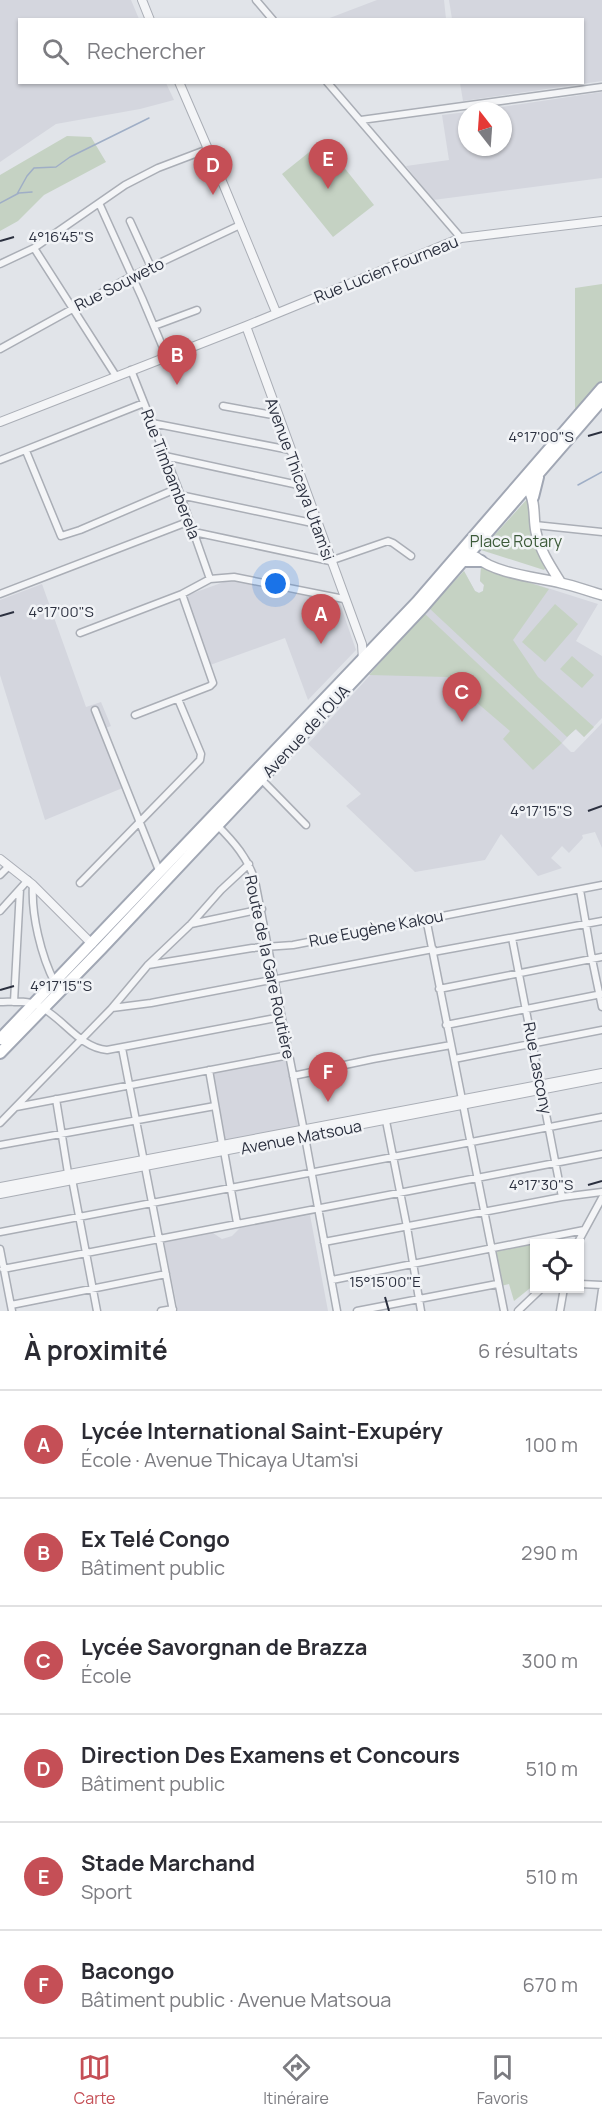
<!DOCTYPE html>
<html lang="fr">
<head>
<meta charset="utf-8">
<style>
  body { margin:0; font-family:Manrope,sans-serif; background:#f7f7f7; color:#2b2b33 }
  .controls { position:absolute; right:18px; bottom:18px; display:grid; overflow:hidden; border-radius:0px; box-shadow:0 2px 4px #0004 }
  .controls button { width:54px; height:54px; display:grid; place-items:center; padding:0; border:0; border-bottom:2px solid #e1e1e2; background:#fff; color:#2b2b33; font:30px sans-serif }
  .compass { position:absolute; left:458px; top:102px; width:54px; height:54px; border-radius:50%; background:#fff; box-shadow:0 2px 4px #0004; rotate:343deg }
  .you { position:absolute; left:276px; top:584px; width:21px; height:21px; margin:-15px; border:4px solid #fff; border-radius:50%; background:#1a73e8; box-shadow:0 0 0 9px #1a73e833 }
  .badge { display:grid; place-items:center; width:39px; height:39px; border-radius:50%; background:#c54f56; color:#fff; font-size:20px; font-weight:700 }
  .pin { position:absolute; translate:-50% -50px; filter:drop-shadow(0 2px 3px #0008) }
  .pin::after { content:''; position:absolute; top:32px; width:21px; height:18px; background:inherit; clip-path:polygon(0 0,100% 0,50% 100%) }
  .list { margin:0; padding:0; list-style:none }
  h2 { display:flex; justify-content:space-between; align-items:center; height:78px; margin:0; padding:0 24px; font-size:26px }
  h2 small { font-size:20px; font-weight:400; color:#7c7c81 }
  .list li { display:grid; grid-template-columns:39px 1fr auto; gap:18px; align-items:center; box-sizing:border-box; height:108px; padding:0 24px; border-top:2px solid #e1e1e2 }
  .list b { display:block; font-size:22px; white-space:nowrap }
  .list p { margin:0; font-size:20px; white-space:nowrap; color:#7c7c81 }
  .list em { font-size:20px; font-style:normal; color:#7c7c81 }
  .icon { flex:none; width:33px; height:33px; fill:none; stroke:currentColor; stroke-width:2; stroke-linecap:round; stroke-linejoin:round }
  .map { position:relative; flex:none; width:602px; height:1311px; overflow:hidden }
  .search { position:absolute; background:#fff; box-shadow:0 2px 4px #0004; left:18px; right:18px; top:18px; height:66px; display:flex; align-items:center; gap:15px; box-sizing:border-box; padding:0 21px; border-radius:0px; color:#7c7c81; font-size:22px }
  .sheet { height:726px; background:#fff }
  nav { display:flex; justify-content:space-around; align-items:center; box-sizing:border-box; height:84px; border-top:2px solid #e1e1e2; background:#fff; font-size:16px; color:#7c7c81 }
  nav a { display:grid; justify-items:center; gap:3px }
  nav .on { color:#c54f56 }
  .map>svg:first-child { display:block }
</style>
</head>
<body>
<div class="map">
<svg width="602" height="1311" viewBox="0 0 602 1311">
  <rect width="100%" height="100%" fill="#e1e4e9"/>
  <path fill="#d4d6de" d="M 0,0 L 131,0 L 139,19 L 20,20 L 20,82 L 166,83 L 174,100 L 140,109 L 56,124 L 0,162 Z
    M 377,0 L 444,0 L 446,19 L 327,19 Z
    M 449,0 L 602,0 L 602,81 L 463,101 L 460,83 L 582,82 L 582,20 L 452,19 Z
    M 602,92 L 602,178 L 433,200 L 406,166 L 449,160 L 442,115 L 467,112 L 467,147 L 503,147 L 503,111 L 474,111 Z
    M 481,567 L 598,604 L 576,641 L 602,656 L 602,718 L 584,737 L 575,729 L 562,743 L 571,752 L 574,752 L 602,723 L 602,848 L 595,832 L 582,835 L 583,838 L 569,853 L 562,846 L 551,858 L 562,868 L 538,876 L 501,834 L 485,860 L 415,872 L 346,806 L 361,794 L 308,744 L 464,571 L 475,591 L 479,593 L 483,591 L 484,585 L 480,581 Z
    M 235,578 L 266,589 L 339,601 L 356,650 L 308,700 L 285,638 L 210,665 L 185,596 Z
    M 42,584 L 86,707 L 101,702 L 111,726 L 103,729 L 125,787 L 45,820 L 0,675 L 0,600 Z
    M 289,1055 L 303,1126 L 222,1141 L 209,1070 Z
    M 310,1215 L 328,1311 L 178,1311 L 164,1242 L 213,1233 L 222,1239 L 232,1236 L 240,1228 Z"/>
  <path fill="#c5d2c3" d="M 67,136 L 91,137 L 106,162 L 44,195 L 18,221 L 0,231 L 0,175 Z
    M 323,141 L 374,205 L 333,237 L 282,174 Z
    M 602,284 L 602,381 L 575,413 L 575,288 Z
    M 529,497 L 547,566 L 544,570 L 481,550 Z
    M 481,567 L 549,589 L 513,640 L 538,677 L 594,727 L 584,737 L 576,729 L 567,737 L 429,608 L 464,571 L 475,591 L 479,593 L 483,591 L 484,585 L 480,581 Z
    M 555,604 L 578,624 L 545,662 L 522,642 Z
    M 424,613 L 562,743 L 533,770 L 503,739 L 510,731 L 447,677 L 369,675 Z
    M 572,656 L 594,675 L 582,688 L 560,669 Z
    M 534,1244 L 534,1285 L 514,1301 L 509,1284 L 501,1286 L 494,1252 Z"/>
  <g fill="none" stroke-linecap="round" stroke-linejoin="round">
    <path stroke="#9faec6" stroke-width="1.5" d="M 17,194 L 27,176 L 34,168 L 56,167 L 70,157 L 149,118
      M 0,203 L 19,193 L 32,192
      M 578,485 L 602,472"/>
    <g stroke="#aaaeb6" stroke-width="9">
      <path id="minor" d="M 256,0 L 273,20
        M 327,82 L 461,238
        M 361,120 L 602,87
        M 99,203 L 142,298 L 166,355
        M 130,221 L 151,267
        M 34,248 L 116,376
        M 0,264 L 34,248 L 125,185 L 158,168 L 208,149
        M 154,326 L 197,310
        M 0,349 L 132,276 L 240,225
        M 131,370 L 178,488 L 210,579
        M 223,406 L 278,416
        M 152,423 L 290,450
        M 26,451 L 61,536 L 80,530 L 178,488
        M 165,456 L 303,486
        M 0,460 L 144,403
        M 180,495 L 317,524
        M 535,525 L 602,532
        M 194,532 L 330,561 L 388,541 L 393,543 L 411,556
        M 0,594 L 190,521
        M 80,633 L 182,594 L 210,579 L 234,577 L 344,599
        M 95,710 L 160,873
        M 135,715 L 210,686 L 213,683 L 182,594
        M 261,779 L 306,825
        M 217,825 C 234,842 248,858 255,881 L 303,1126 L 337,1311
        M 0,875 L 9,866
        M 80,883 L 200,760 L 201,754 L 178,699
        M 33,885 C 31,914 41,956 55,983
        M 580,890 L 592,959 L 602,1007
        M 0,911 L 28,880
        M 426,918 L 504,1311
        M 191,924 L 262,909
        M 512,938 L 562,1197
        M 433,952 L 602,921
        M 148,965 L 252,948 L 293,945 L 602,885
        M 439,989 L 602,957
        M 0,1002 C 11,1002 27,1000 37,1005 C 62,1016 79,1048 107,1050 L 281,1017
        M 14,1002 L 20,889
        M 112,1008 L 151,1003 L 433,949
        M 446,1025 L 602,994
        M 122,1048 L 173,1311
        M 454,1059 L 602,1030
        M 209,1070 L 222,1144
        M 293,1076 L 373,1059 L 451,1045
        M 56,1099 L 68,1173
        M 16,1107 L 289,1055
        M 386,1121 L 407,1227 L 421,1311
        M 0,1123 L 112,1008 L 148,965 L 191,924 L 221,890 L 249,864
        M 0,1145 L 215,1106
        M 224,1151 L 237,1223
        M 72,1179 L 97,1311
        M 0,1232 L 602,1117
        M 324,1242 L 562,1197 L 602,1192
        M 577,1244 L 602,1198
        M 0,1249 L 12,1311
        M 3,1269 L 602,1154
        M 332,1280 L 584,1230
        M 580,1284 L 602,1285
        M 11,1305 L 166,1274
        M 161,1311 L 173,1309
        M 357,1311 L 497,1284
        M 518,1311 L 542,1288
        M 560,1311 L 564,1288
        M 599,1311 L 602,1290"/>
    </g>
    <g stroke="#aaaeb6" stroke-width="10">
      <path id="tertiary" d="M 142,0 L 150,20
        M 179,82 L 224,186 L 276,312
        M 246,326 L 362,644 L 363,660
        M 0,422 L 246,326 L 461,238 L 602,221
        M 0,859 L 33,885 L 92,944
        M 0,1187 L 602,1073
        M 0,1194 L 602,1078"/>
    </g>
    <g stroke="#aaaeb6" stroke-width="12">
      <path id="secondary" d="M 529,491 C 536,503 533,519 536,532 C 540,551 551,567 561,583
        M 476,557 C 496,574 536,577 561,583 C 575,586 588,591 602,595"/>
    </g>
    <g stroke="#a1a7b4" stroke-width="14">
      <path id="primary" d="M 533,497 L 538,477
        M 463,561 L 481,561
        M 0,1039 L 417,602 L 602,388
        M 0,1053 L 102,948 L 423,607 L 602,400"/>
    </g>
    <use href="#minor" stroke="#f4f5f7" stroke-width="6"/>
    <use href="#tertiary" stroke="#f4f5f7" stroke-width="8"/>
    <use href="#secondary" stroke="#fff" stroke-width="9"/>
    <use href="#primary" stroke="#fff" stroke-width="10"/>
  </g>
  <path fill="none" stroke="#2b303f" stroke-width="2" d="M 0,241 L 14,237M 588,436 L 602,432M 0,616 L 14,612M 588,811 L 602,806M 0,990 L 14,986M 588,1185 L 602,1181M 385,1297 L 389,1311"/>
  <g text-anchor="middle" stroke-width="5" stroke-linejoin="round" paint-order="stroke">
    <g font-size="16" fill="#2b303f" stroke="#f1f3f6">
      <text transform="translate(386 269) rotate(-22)" y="6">Rue Lucien Fourneau</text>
      <text transform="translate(119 284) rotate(-27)" y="6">Rue Souweto</text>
      <text transform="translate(171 474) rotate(69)" y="6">Rue Timbamberela</text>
      <text transform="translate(300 479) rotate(70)" y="6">Avenue Thicaya Utam'si</text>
      <text transform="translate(306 731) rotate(-47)" y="6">Avenue de l'OUA</text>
      <text transform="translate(376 928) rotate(-11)" y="6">Rue Eugène Kakou</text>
      <text transform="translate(270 967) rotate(78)" y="6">Route de la Gare Routière</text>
      <text transform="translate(538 1068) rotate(79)" y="6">Rue Lascony</text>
      <text transform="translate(301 1137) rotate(-11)" y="6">Avenue Matsoua</text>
    </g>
    <g font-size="16" fill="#3c5a39" stroke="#f1f3f6">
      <text x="516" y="547">Place Rotary</text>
    </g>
  </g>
  <g font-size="15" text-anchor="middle" fill="#2b303f" stroke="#f1f3f6" stroke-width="5" stroke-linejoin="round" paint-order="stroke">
    <text x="61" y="242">4°16'45"S</text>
    <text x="541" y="442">4°17'00"S</text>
    <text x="61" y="617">4°17'00"S</text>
    <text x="541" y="816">4°17'15"S</text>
    <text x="61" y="991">4°17'15"S</text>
    <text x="541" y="1190">4°17'30"S</text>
    <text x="385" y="1287">15°15'00"E</text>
  </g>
</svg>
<div class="controls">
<button><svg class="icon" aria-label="locate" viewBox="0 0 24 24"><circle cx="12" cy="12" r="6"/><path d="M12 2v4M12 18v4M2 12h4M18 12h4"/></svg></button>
</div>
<svg class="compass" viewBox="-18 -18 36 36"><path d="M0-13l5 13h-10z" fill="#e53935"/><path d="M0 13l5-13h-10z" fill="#7c7c81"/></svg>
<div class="you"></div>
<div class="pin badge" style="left:321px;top:644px">A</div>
<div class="pin badge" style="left:177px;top:385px">B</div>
<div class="pin badge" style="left:462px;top:722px">C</div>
<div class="pin badge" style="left:213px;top:195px">D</div>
<div class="pin badge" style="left:328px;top:189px">E</div>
<div class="pin badge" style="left:328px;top:1102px">F</div>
<div class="search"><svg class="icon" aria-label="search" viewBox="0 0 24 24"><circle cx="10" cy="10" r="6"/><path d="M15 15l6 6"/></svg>Rechercher</div>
</div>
<section class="sheet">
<h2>À proximité<small>6 résultats</small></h2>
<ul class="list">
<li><span class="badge">A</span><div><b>Lycée International Saint-Exupéry</b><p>École · Avenue Thicaya Utam'si</p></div><em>100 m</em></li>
<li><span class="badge">B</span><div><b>Ex Telé Congo</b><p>Bâtiment public</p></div><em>290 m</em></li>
<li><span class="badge">C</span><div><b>Lycée Savorgnan de Brazza</b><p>École</p></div><em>300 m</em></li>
<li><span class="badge">D</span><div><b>Direction Des Examens et Concours</b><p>Bâtiment public</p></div><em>510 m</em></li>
<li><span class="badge">E</span><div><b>Stade Marchand</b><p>Sport</p></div><em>510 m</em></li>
<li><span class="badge">F</span><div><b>Bacongo</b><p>Bâtiment public · Avenue Matsoua</p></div><em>670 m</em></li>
</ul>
</section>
<nav>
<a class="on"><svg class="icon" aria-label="map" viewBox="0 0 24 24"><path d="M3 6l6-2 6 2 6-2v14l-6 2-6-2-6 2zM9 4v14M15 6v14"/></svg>Carte</a>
<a><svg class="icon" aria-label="directions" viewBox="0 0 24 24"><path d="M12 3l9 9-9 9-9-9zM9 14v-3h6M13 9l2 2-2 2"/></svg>Itinéraire</a>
<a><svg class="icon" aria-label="saved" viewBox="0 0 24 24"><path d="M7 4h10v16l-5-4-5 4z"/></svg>Favoris</a>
</nav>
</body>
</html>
